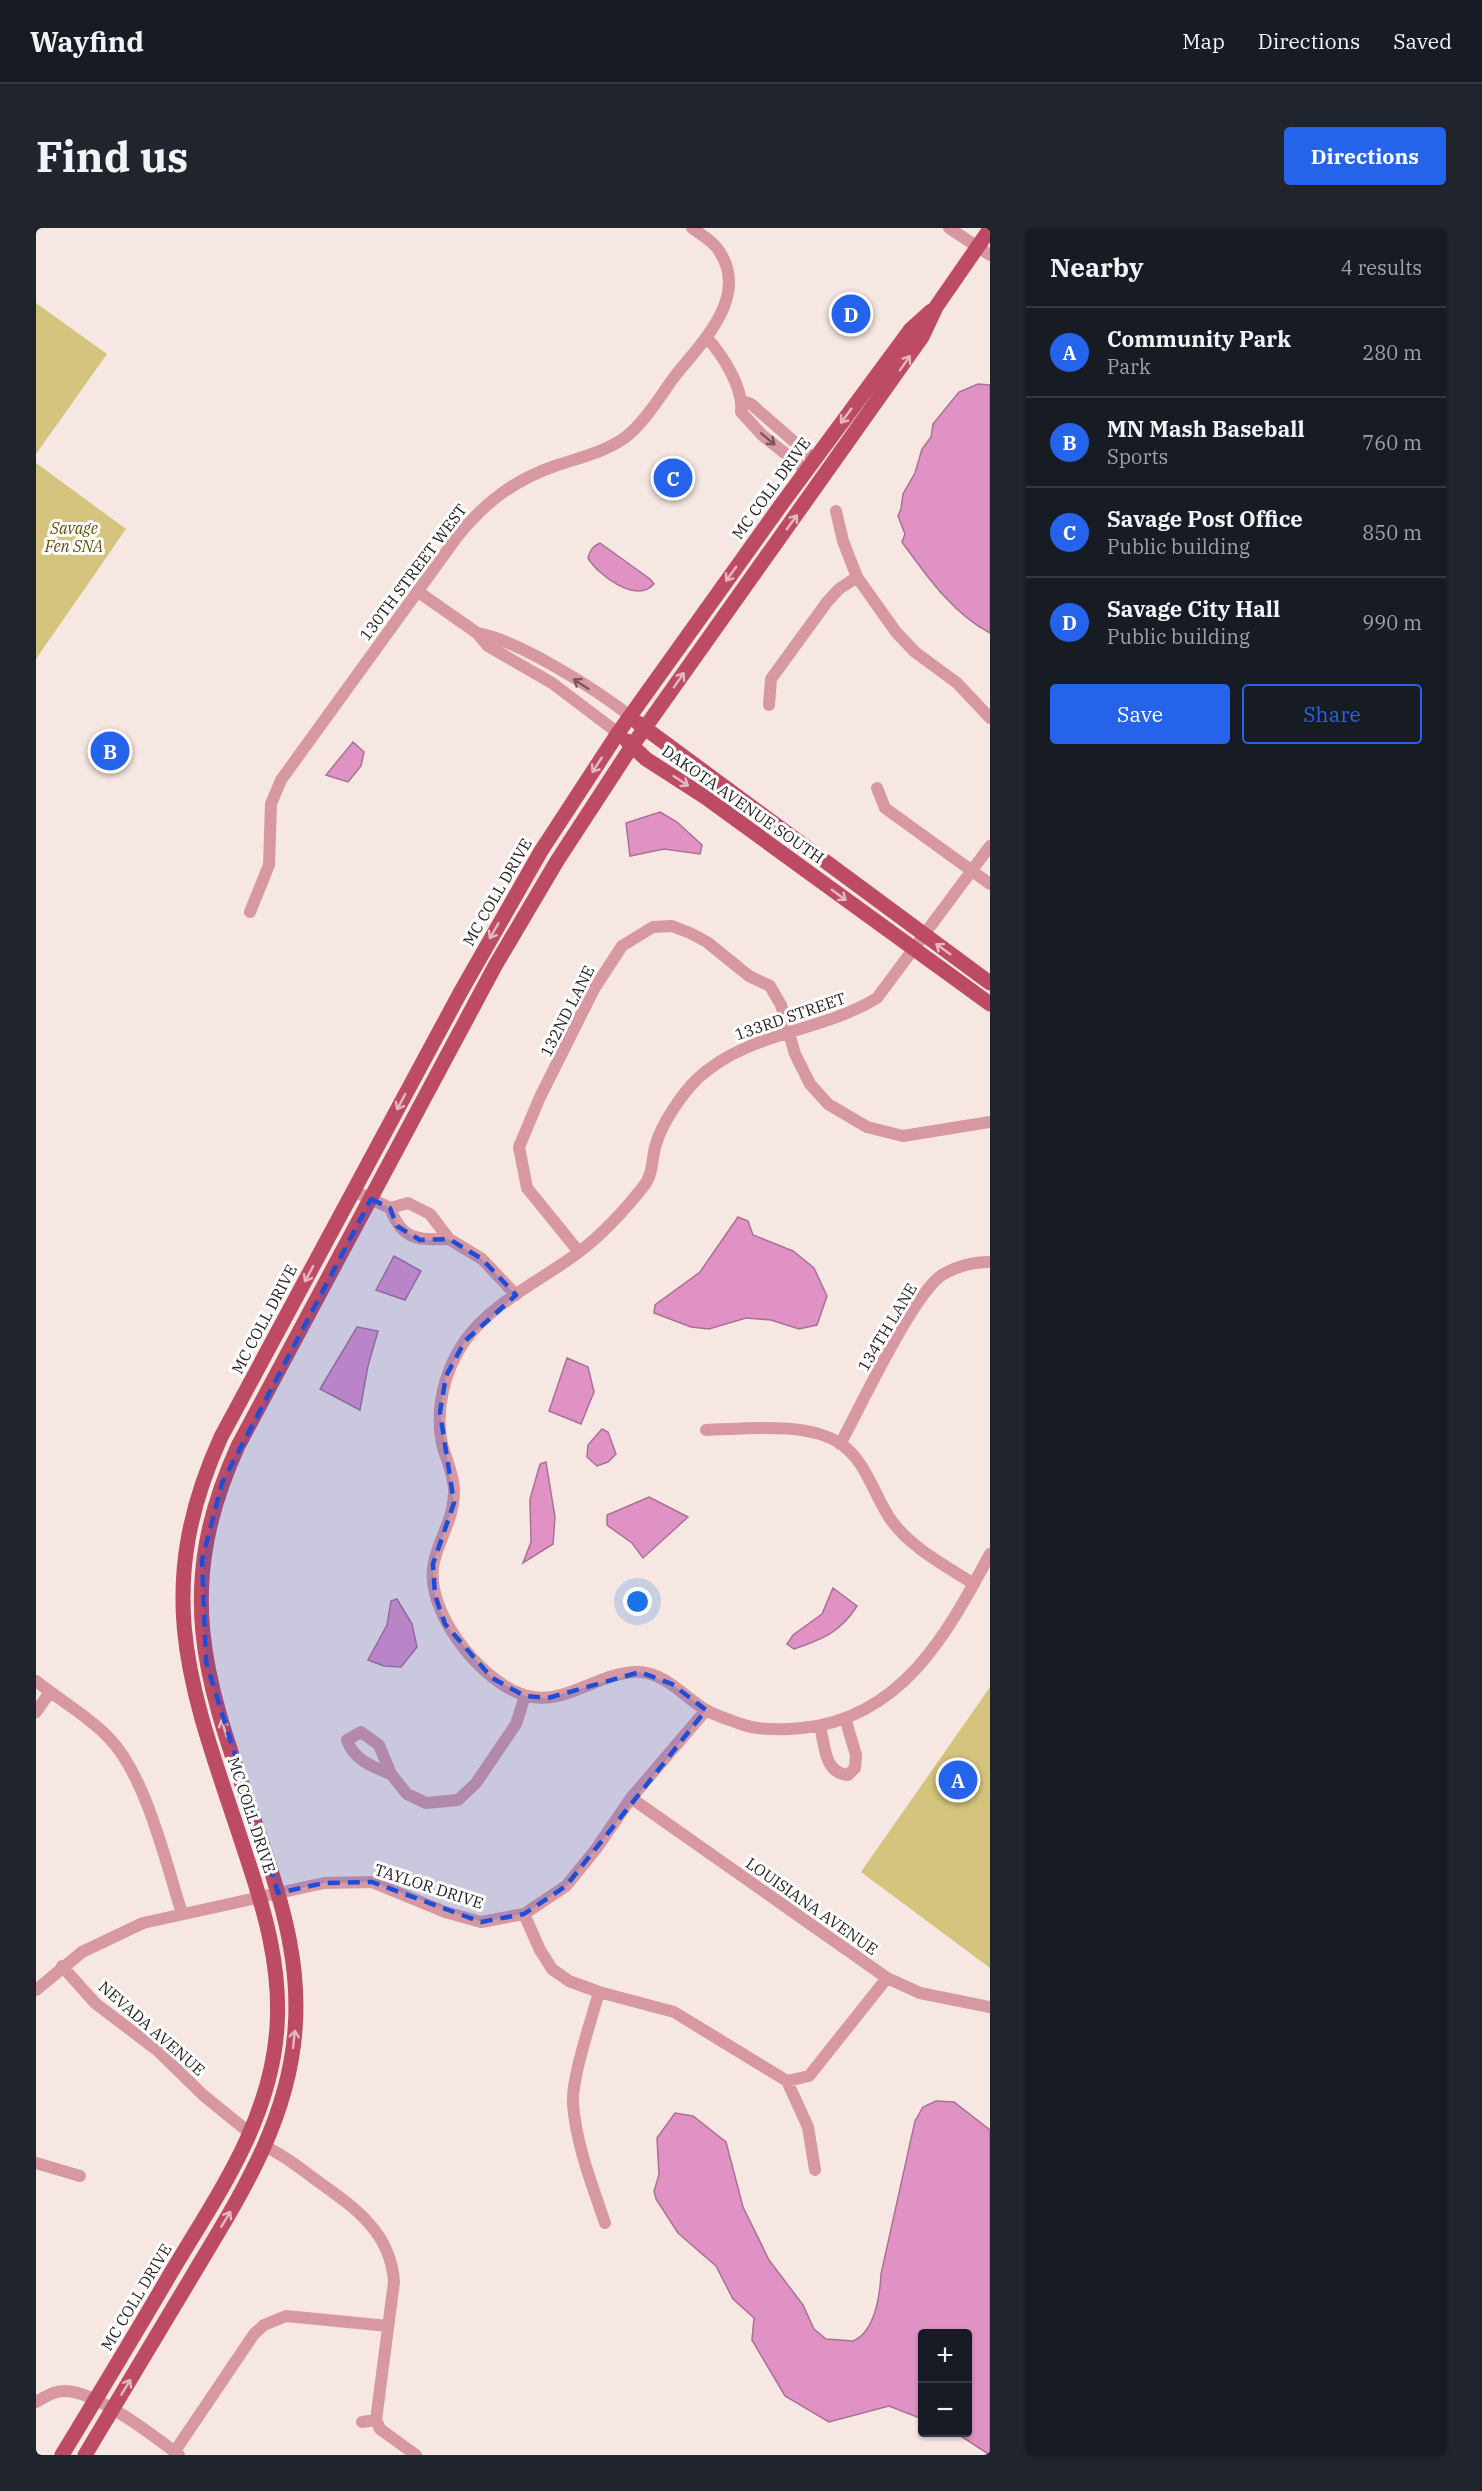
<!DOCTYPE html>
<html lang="en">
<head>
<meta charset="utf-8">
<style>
  body { margin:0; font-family:"IBM Plex Serif",serif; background:#20242c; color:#f1f3f6 }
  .controls { position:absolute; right:18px; bottom:18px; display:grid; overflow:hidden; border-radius:6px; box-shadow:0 2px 4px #0004 }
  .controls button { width:54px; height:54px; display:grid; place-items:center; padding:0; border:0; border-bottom:2px solid #363941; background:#171b24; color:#f1f3f6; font:30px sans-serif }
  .you { position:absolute; left:602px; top:1374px; width:21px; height:21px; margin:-15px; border:4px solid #fff; border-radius:50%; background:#1a73e8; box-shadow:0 0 0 9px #1a73e833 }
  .badge { display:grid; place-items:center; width:39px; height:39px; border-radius:50%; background:#2563eb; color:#fff; font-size:20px; font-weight:700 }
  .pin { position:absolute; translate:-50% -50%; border:3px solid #fff; box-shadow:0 2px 6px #0006 }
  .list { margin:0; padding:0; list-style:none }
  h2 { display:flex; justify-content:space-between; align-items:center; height:78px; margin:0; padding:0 24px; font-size:26px }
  h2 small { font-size:20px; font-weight:400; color:#9ea1a6 }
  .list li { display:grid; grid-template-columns:39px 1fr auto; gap:18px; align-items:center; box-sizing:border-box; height:90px; padding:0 24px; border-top:2px solid #363941 }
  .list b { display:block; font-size:22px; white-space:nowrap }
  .list p { margin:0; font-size:20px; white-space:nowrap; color:#9ea1a6 }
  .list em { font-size:20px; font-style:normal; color:#9ea1a6 }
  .actions { display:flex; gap:12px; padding:18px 24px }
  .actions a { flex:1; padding:14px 0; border:2px solid #2563eb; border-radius:6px; text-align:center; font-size:21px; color:#2563eb }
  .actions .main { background:#2563eb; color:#fff }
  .map { position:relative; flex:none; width:954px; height:2227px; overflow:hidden; border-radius:6px }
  header { display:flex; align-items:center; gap:36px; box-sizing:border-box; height:84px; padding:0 30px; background:#171b24; border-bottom:2px solid #363941 }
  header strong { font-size:28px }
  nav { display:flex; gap:33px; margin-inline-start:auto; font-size:21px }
  .intro { display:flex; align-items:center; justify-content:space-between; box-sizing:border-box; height:144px; padding:0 36px }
  h1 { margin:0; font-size:42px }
  .button { padding:15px 27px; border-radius:6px; background:#2563eb; color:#fff; font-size:21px; font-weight:700 }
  main { display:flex; gap:36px; padding:0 36px }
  aside { flex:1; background:#171b24; border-radius:6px; box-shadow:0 2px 4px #0004 }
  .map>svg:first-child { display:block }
</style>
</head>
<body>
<header>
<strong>Wayfind</strong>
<nav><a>Map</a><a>Directions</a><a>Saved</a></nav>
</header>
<div class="intro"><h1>Find us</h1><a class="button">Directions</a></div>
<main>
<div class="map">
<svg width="954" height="2227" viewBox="0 0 954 2227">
  <rect width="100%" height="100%" fill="#f6e7e2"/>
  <path fill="#d5c47d" d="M 0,75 L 71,126 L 0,226 Z
    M 0,235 L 90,301 L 0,431 Z
    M 954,1459 L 954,1740 L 825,1644 Z"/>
  <path fill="#e192c5" stroke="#aa7194" stroke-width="1.5" d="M 942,156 L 954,157 L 954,405 C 917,386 890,347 866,314 L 869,306 L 862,288 L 865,281 L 867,266 L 879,245 L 886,221 L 895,209 L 897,196 L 923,164 Z
    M 564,315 L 614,351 L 618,356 C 600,376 562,347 552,330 C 554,322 557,318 564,315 Z
    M 317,514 L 328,524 L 325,538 L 312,554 L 290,547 Z
    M 624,584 L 641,594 L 666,617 L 664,626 L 628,621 L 594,628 L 590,595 Z
    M 702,989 L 712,993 L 717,1007 L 757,1023 L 778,1040 L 791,1068 L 781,1097 L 763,1101 L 735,1092 L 710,1090 L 673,1101 L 655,1099 L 618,1085 L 619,1077 L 664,1044 Z
    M 358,1028 L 385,1043 L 369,1072 L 340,1062 Z
    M 321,1099 L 342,1103 L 332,1138 L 324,1182 L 284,1161 Z
    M 531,1130 L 552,1139 L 558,1164 L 545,1196 L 513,1183 Z
    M 566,1201 L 572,1204 L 580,1226 L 572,1234 L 561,1238 L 551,1229 L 552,1217 Z
    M 510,1234 L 519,1289 L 517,1316 L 487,1335 L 495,1314 L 494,1271 L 504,1236 Z
    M 613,1269 L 652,1289 L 607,1330 L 596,1315 L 571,1297 L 571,1287 Z
    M 797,1360 L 821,1378 C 805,1404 785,1412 758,1421 L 751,1416 L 757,1407 L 786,1386 Z
    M 361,1371 L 376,1396 L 381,1419 L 365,1439 L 348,1438 L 332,1432 L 351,1397 L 355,1373 Z
    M 900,1873 L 918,1874 L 954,1902 L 954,2227 L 920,2205 L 932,2204 L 932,2106 L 886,2106 L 886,2191 L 853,2178 L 793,2194 L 749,2168 L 716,2112 L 718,2090 L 697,2071 L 680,2038 L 642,2005 L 620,1971 L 618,1963 L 623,1947 L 621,1910 L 639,1885 L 657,1888 L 690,1914 L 707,1979 L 733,2032 L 767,2077 L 778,2101 L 790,2111 L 817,2113 C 839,2104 844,2067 845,2046 L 879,1893 L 887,1879 Z"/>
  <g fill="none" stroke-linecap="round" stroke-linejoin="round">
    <path stroke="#d898a1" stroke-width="12" d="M 913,0 L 954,27
      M 670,109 C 686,126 708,160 705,184 L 726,207 L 770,242
      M 706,173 L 715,176 L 778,231
      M 800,283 L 807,313 L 821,349 L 860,404 L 879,424 L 921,455 L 954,490
      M 381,363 L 441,405 L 452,418 L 516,455 L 582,505
      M 441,405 C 482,412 561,462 594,488
      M 733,477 L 735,451 L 791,374 L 803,361 L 821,349
      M 841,560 L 849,580 L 954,656
      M 954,618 L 841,770 C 784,805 712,803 661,851 C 646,866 626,895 620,916 C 615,931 618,946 607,959 C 588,983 568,1005 543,1024 C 505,1053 456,1074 428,1114 C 408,1143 399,1182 406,1216 C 410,1231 417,1245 418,1261 C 419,1289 404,1308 398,1334 C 387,1381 443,1451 485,1466 C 527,1482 563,1442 604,1444 C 631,1446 648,1469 670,1482 C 680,1488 694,1492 705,1496 C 724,1503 746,1502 766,1500 C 866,1490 911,1406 954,1326
      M 214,684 L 233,637 L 235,576 L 245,552 L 421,309 C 448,275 478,252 519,238 C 542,230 566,225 587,211 C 608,196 624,168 639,148 C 666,114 716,67 681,20 C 675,12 664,6 656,0
      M 318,963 L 354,980
      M 413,1011 C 381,1012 366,1012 354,980 L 372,975 L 394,986 L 413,1011 L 446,1031 L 480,1067
      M 543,1024 L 491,960 L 483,919 L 504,869 L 558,761 L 586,718 L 617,699 L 636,698 L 654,705 L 671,714 L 713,748 L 734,758 L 745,777 L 759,826 L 774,856 L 792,876 L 831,899 L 867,908 L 954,894
      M 670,1202 C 709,1201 771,1193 805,1216 C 831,1234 838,1268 855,1292 C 875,1320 910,1338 938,1356
      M 804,1216 C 824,1180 877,1066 906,1047 C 921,1038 938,1034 954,1034
      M 0,1453 C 23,1472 51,1487 72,1509 C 110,1547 129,1633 146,1685
      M 0,1484 L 14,1464
      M 784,1498 C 789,1518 788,1545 812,1547 L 819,1540 L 820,1527 L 809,1490
      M 355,1546 C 336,1539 317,1531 311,1512 L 325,1504 L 343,1517 L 355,1546 L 371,1566 L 390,1575 L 422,1572 L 440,1555 L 480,1496 L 489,1468
      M 595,1570 L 851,1750 L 884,1765 L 954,1779
      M 488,1686 L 504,1722 L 516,1741 L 533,1753 L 563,1764 L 638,1784 L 751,1853 L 773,1848 L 851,1750
      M 26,1738 L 59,1775 L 122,1823 L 167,1867 L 215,1906
      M 0,1762 L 46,1724 L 107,1695 L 288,1655 L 336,1654 L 409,1684 L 445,1694 L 488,1686 L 530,1658 L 560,1621 L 595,1570 L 670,1482
      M 563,1764 C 556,1790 535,1851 537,1876 C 540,1916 556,1957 569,1995
      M 751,1853 L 772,1899 L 779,1942
      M 230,1919 C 248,1927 264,1940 280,1952 C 318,1979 355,2004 358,2054 L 340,2192 L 344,2201 L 380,2227
      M 0,1935 L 44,1948
      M 0,2174 C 9,2169 19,2162 30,2163 C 61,2164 118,2208 143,2227
      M 326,2194 L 340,2192
      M 139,2223 L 218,2106 L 228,2097 L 250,2088 L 352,2098"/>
    <path stroke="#bd4b64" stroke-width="15" d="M 602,495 L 954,755
      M 591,513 L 610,531 L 669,569 L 954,776
      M 26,2227 C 63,2166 100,2105 136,2043 C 182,1966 235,1892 241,1799 C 245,1739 229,1684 210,1627 C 159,1470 111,1372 185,1209 L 424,765 L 505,623 L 582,505 L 745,277 L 875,101 L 895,83
      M 49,2227 C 84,2168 120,2109 155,2050 C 202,1971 252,1896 259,1802 C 264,1741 249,1684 230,1627 C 179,1473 129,1378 202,1218 L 459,738 L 521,633 L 596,518 L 886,109 L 900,79 L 954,1"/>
  </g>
  <defs><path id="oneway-shaft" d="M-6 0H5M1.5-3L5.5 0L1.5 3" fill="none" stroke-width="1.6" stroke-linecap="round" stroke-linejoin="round" transform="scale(1.5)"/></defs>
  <g stroke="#e5b7c1">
    <use href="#oneway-shaft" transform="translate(869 135) rotate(-55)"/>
    <use href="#oneway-shaft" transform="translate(810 188) rotate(127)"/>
    <use href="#oneway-shaft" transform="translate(756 294) rotate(-54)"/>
    <use href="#oneway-shaft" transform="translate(695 346) rotate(126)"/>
    <use href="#oneway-shaft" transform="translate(643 452) rotate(-55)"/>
    <use href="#oneway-shaft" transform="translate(561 537) rotate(123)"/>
    <use href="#oneway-shaft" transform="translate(645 553) rotate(33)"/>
    <use href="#oneway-shaft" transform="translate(803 667) rotate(36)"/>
    <use href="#oneway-shaft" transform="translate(458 703) rotate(120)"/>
    <use href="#oneway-shaft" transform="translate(907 721) rotate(-144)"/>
    <use href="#oneway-shaft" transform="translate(365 874) rotate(118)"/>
    <use href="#oneway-shaft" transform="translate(273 1046) rotate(118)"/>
    <use href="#oneway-shaft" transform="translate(188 1500) rotate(-108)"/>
    <use href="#oneway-shaft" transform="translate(258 1811) rotate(-84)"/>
    <use href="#oneway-shaft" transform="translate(190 1991) rotate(-59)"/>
    <use href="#oneway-shaft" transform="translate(90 2159) rotate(-59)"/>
  </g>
  <g stroke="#77585b">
    <use href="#oneway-shaft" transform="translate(732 211) rotate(40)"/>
    <use href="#oneway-shaft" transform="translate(545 456) rotate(-147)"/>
  </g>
  <path fill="#1d4ed8" fill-opacity="0.2" stroke="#1d4ed8" stroke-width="4.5" stroke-dasharray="12 8" stroke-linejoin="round" d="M 335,971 L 354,980 L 361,998 L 384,1012 L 413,1011 L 446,1031 L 480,1067 L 429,1113 L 410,1148 L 404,1184 L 418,1275 L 397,1336 L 399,1367 L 409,1396 L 456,1450 L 489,1468 L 512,1470 L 604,1444 L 636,1456 L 670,1482 L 530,1658 L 488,1686 L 445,1694 L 336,1654 L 288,1655 L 242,1665 L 170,1434 L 166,1332 L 186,1255 Z"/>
  <g text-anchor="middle" stroke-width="6" stroke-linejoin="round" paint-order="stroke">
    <g font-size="16" fill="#282321" stroke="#fff">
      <text transform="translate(735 260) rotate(-54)" y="6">MC COLL DRIVE</text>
      <text transform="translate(377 344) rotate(-53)" y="6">130TH STREET WEST</text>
      <text transform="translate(707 576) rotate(35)" y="6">DAKOTA AVENUE SOUTH</text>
      <text transform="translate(461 664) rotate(-60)" y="6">MC COLL DRIVE</text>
      <text transform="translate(531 783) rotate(-63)" y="6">132ND LANE</text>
      <text transform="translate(754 788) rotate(-19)" y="6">133RD STREET</text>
      <text transform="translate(228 1091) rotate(-62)" y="6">MC COLL DRIVE</text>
      <text transform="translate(851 1099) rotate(-59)" y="6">134TH LANE</text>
      <text transform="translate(216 1587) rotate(72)" y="6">MC COLL DRIVE</text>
      <text transform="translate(393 1658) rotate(18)" y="6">TAYLOR DRIVE</text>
      <text transform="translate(776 1678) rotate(35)" y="6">LOUISIANA AVENUE</text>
      <text transform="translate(116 1800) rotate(41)" y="6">NEVADA AVENUE</text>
      <text transform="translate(100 2069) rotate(-59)" y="6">MC COLL DRIVE</text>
    </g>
    <g font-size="16" font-style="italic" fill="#605109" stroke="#fff">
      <text x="38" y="306">Savage<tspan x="38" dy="18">Fen SNA</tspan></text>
    </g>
  </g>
</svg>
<div class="controls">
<button>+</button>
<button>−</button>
</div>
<div class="you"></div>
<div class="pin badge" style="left:922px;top:1552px">A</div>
<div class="pin badge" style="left:74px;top:523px">B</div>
<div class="pin badge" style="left:637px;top:250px">C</div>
<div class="pin badge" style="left:815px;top:86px">D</div>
</div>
<aside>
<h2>Nearby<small>4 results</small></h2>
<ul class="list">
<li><span class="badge">A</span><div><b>Community Park</b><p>Park</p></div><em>280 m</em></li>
<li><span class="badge">B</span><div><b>MN Mash Baseball</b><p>Sports</p></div><em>760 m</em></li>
<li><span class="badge">C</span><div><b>Savage Post Office</b><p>Public building</p></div><em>850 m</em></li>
<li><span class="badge">D</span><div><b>Savage City Hall</b><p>Public building</p></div><em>990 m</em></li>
</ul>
<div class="actions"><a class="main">Save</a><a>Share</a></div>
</aside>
</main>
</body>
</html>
